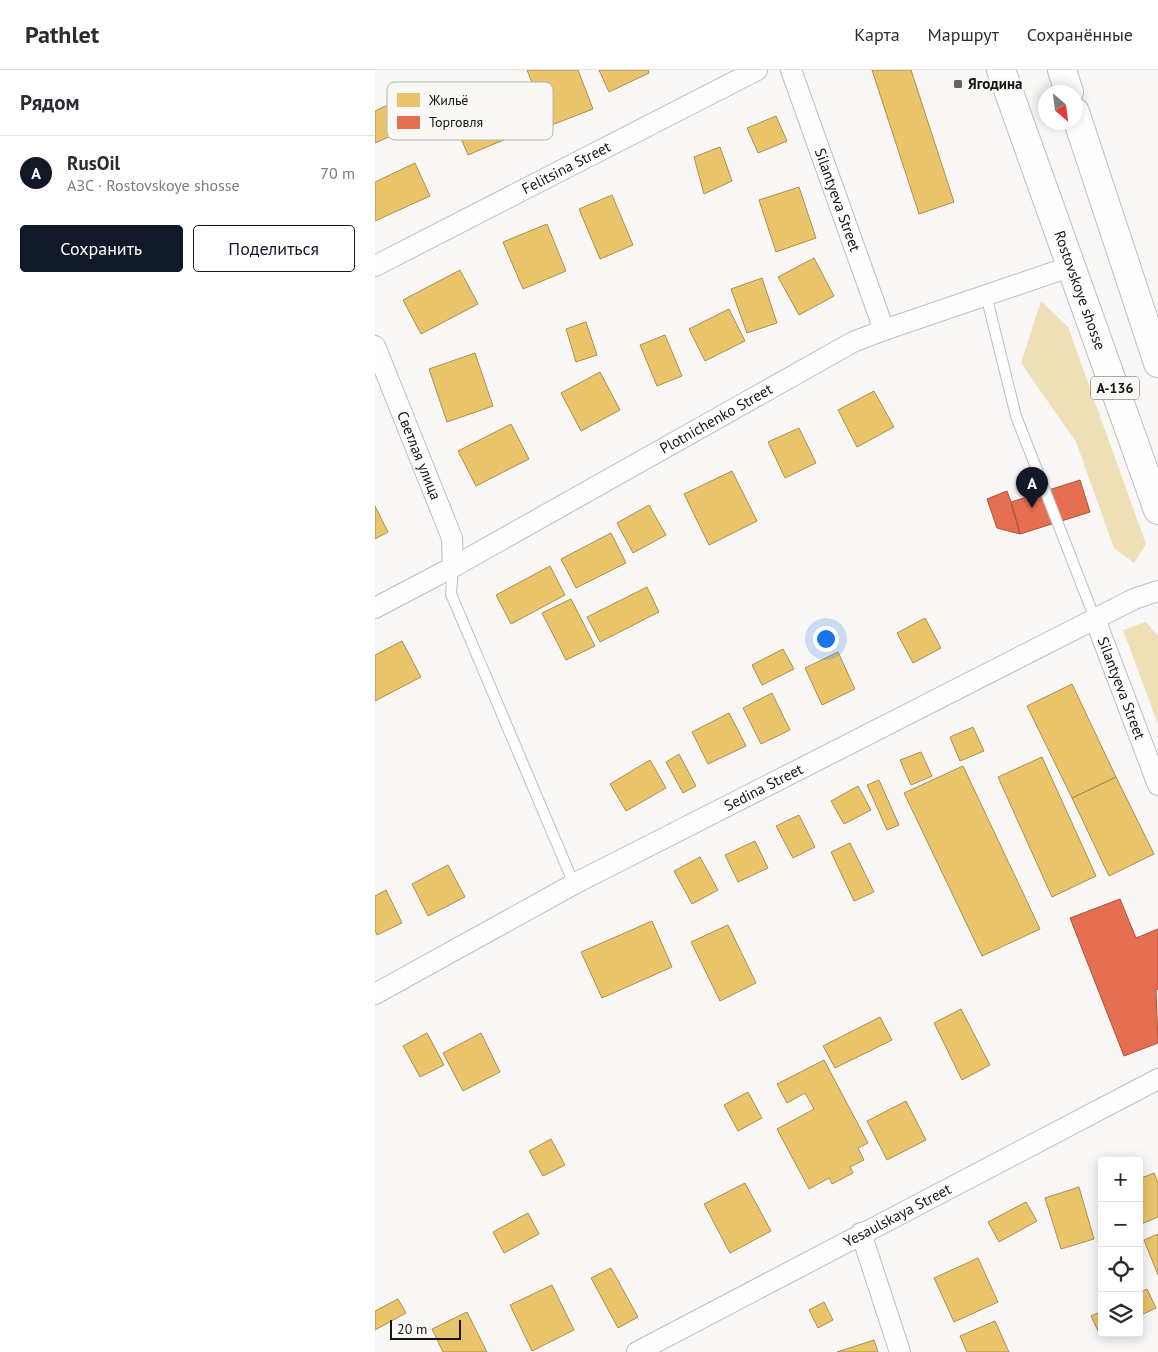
<!DOCTYPE html>
<html lang="ru">
<head>
<meta charset="utf-8">
<style>
  body { margin:0; font-family:"PT Sans",sans-serif; background:#f7f7f7; color:#2b2b33 }
  .controls { position:absolute; right:15px; bottom:15px; display:grid; overflow:hidden; border-radius:5px; box-shadow:0 2px 12px #0003 }
  .controls button { width:45px; height:45px; display:grid; place-items:center; padding:0; border:0; border-bottom:1px solid #e1e1e2; background:#fff; color:#2b2b33; font:25px sans-serif }
  .compass { position:absolute; left:663px; top:15px; width:45px; height:45px; border-radius:50%; background:#fff; box-shadow:0 2px 12px #0003; rotate:152deg }
  .scale { position:absolute; left:15px; bottom:12px; width:71px; box-sizing:border-box; padding-left:5px; border:2px solid #161514; border-top:0; font-size:14px; line-height:18px; white-space:nowrap; color:#161514; -webkit-text-stroke:4px #f9f8f5; paint-order:stroke }
  .you { position:absolute; left:450px; top:568px; width:18px; height:18px; margin:-12px; border:4px solid #fff; border-radius:50%; background:#1a73e8; box-shadow:0 0 0 8px #1a73e833 }
  .badge { display:grid; place-items:center; width:32px; height:32px; border-radius:50%; background:#111827; color:#fff; font-size:16px; font-weight:700 }
  .pin { position:absolute; translate:-50% -41px; filter:drop-shadow(0 1px 2px #0008) }
  .pin::after { content:''; position:absolute; top:26px; width:18px; height:15px; background:inherit; clip-path:polygon(0 0,100% 0,50% 100%) }
  .list { margin:0; padding:0; list-style:none }
  h2 { display:flex; justify-content:space-between; align-items:center; height:65px; margin:0; padding:0 20px; font-size:21px }
  h2 small { font-size:16px; font-weight:400; color:#7c7c81 }
  .list li { display:grid; grid-template-columns:32px 1fr auto; gap:15px; align-items:center; box-sizing:border-box; height:75px; padding:0 20px; border-top:1px solid #e1e1e2 }
  .list b { display:block; font-size:19px; white-space:nowrap }
  .list p { margin:0; font-size:16px; white-space:nowrap; color:#7c7c81 }
  .list em { font-size:16px; font-style:normal; color:#7c7c81 }
  .actions { display:flex; gap:10px; padding:15px 20px }
  .actions a { flex:1; padding:11px 0; border:1px solid #111827; border-radius:5px; text-align:center; font-size:18px; color:#111827 }
  .actions .main { background:#111827; color:#fff }
  .icon { flex:none; width:28px; height:28px; fill:none; stroke:currentColor; stroke-width:2; stroke-linecap:round; stroke-linejoin:round }
  .map { position:relative; flex:none; width:783px; height:1282px; overflow:hidden }
  header { display:flex; align-items:center; gap:30px; box-sizing:border-box; height:70px; padding:0 25px; background:#fff; border-bottom:1px solid #e1e1e2 }
  header strong { font-size:24px }
  nav { display:flex; gap:28px; margin-inline-start:auto; font-size:18px }
  main { display:flex }
  aside { flex:1; background:#fff }
  .map>svg:first-child { display:block }
</style>
</head>
<body>
<header>
<strong>Pathlet</strong>
<nav><a>Карта</a><a>Маршрут</a><a>Сохранённые</a></nav>
</header>
<main>
<aside>
<h2>Рядом<small></small></h2>
<ul class="list">
<li><span class="badge">A</span><div><b>RusOil</b><p>АЗС · Rostovskoye shosse</p></div><em>70 m</em></li>
</ul>
<div class="actions"><a class="main">Сохранить</a><a>Поделиться</a></div>
</aside>
<div class="map">
<svg width="783" height="1282" viewBox="0 0 783 1282">
  <rect width="100%" height="100%" fill="#f8f7f6"/>
  <path fill="#efdfb7" d="M 666,231 L 693,257 L 771,474 L 759,493 L 739,478 L 701,372 L 646,293 Z
    M 771,552 L 783,566 L 783,654 L 748,560 Z"/>
  <path fill="#e9c46a" stroke="#aa9050" d="M 152,0 L 203,0 L 218,39 L 174,56 Z
    M 224,0 L 273,0 L 274,3 L 234,22 Z
    M 497,0 L 536,0 L 579,132 L 544,144 Z
    M 130,27 L 145,63 L 93,85 L 78,49 Z
    M 26,29 L 38,56 L 0,73 L 0,41 Z
    M 401,46 L 412,71 L 383,83 L 372,58 Z
    M 345,77 L 357,111 L 329,124 L 319,87 Z
    M 40,93 L 55,126 L 0,151 L 0,112 Z
    M 424,117 L 441,168 L 401,182 L 384,130 Z
    M 237,125 L 258,175 L 225,189 L 204,139 Z
    M 172,154 L 191,201 L 148,219 L 128,172 Z
    M 439,188 L 459,226 L 424,245 L 403,207 Z
    M 85,200 L 103,234 L 46,264 L 28,230 Z
    M 387,208 L 402,253 L 372,263 L 356,219 Z
    M 354,239 L 370,271 L 330,291 L 314,259 Z
    M 211,252 L 222,285 L 201,292 L 191,259 Z
    M 290,265 L 307,306 L 282,316 L 265,275 Z
    M 100,283 L 118,336 L 72,352 L 54,299 Z
    M 225,302 L 245,340 L 206,361 L 186,323 Z
    M 499,321 L 519,357 L 482,377 L 463,340 Z
    M 136,354 L 154,389 L 101,416 L 83,381 Z
    M 424,358 L 441,393 L 410,408 L 393,372 Z
    M 357,401 L 382,451 L 334,475 L 309,424 Z
    M 274,435 L 291,465 L 258,483 L 242,453 Z
    M 0,436 L 13,462 L 0,469 Z
    M 236,463 L 251,493 L 201,518 L 186,489 Z
    M 175,496 L 190,525 L 136,554 L 121,525 Z
    M 272,517 L 284,542 L 225,572 L 212,547 Z
    M 196,529 L 220,576 L 191,590 L 167,543 Z
    M 550,548 L 566,578 L 538,593 L 522,563 Z
    M 27,571 L 46,607 L 0,631 L 0,585 Z
    M 408,579 L 419,599 L 387,615 L 377,595 Z
    M 463,582 L 480,619 L 447,635 L 430,598 Z
    M 697,614 L 741,707 L 697,728 L 652,636 Z
    M 397,623 L 415,660 L 386,674 L 368,638 Z
    M 354,643 L 371,676 L 333,694 L 317,662 Z
    M 598,657 L 609,681 L 585,691 L 575,667 Z
    M 546,682 L 557,706 L 536,715 L 525,690 Z
    M 304,684 L 321,716 L 308,723 L 291,692 Z
    M 667,687 L 721,806 L 677,827 L 623,707 Z
    M 275,690 L 291,718 L 251,741 L 235,714 Z
    M 588,696 L 665,859 L 607,886 L 529,723 Z
    M 741,707 L 779,784 L 734,806 L 697,728 Z
    M 504,710 L 524,755 L 512,760 L 492,715 Z
    M 483,716 L 496,740 L 469,754 L 456,731 Z
    M 424,745 L 440,777 L 418,788 L 401,756 Z
    M 380,771 L 393,798 L 363,812 L 350,785 Z
    M 475,773 L 499,822 L 479,831 L 456,782 Z
    M 325,787 L 343,820 L 317,834 L 299,801 Z
    M 73,795 L 90,827 L 53,846 L 37,814 Z
    M 11,820 L 27,853 L 2,865 L 0,860 L 0,826 Z
    M 277,851 L 297,897 L 227,928 L 206,882 Z
    M 353,855 L 381,913 L 345,931 L 316,872 Z
    M 586,939 L 615,995 L 587,1010 L 559,953 Z
    M 505,947 L 517,970 L 460,998 L 448,976 Z
    M 52,963 L 69,995 L 45,1007 L 28,976 Z
    M 106,963 L 125,1002 L 88,1021 L 68,983 Z
    M 449,990 L 493,1073 L 483,1078 L 489,1090 L 475,1097 L 478,1103 L 457,1114 L 454,1108 L 434,1119 L 402,1059 L 439,1039 L 430,1023 L 412,1033 L 402,1014 Z
    M 373,1022 L 387,1048 L 363,1061 L 349,1035 Z
    M 531,1031 L 551,1070 L 512,1090 L 492,1051 Z
    M 176,1069 L 190,1095 L 168,1106 L 154,1081 Z
    M 779,1103 L 783,1113 L 783,1147 L 764,1155 L 764,1109 Z
    M 370,1113 L 396,1161 L 355,1183 L 329,1134 Z
    M 704,1117 L 719,1169 L 686,1179 L 670,1128 Z
    M 651,1132 L 662,1151 L 624,1172 L 613,1152 Z
    M 153,1143 L 164,1164 L 129,1183 L 118,1162 Z
    M 783,1164 L 783,1205 L 769,1170 Z
    M 603,1188 L 623,1232 L 579,1252 L 559,1208 Z
    M 236,1198 L 263,1247 L 243,1258 L 216,1208 Z
    M 177,1215 L 199,1260 L 157,1281 L 135,1235 Z
    M 772,1219 L 781,1238 L 764,1246 L 764,1223 Z
    M 23,1229 L 31,1243 L 0,1260 L 0,1241 Z
    M 449,1232 L 458,1250 L 443,1258 L 434,1240 Z
    M 727,1241 L 727,1263 L 729,1263 L 725,1265 L 716,1246 Z
    M 92,1242 L 112,1282 L 68,1282 L 57,1259 Z
    M 620,1251 L 634,1282 L 592,1282 L 585,1266 Z
    M 499,1270 L 503,1282 L 462,1282 Z"/>
  <path fill="#e76f51" stroke="#a8543f" d="M 705,410 L 715,442 L 645,464 L 636,432 Z
    M 632,421 L 636,432 L 645,464 L 622,458 L 612,429 Z
    M 745,829 L 761,868 L 783,859 L 783,919 L 781,920 L 783,973 L 749,986 L 695,848 Z"/>
  <g fill="none" stroke-linecap="round" stroke-linejoin="round">
    <g stroke="#bfbebd" stroke-width="12">
      <path id="lane" d="M 611,225 L 641,346 L 720,549
        M 78,497 L 76,524 L 199,814"/>
    </g>
    <g stroke="#bfbebd" stroke-width="22">
      <g id="street">
        <path id="s1" d="M 416,0 L 509,260"/>
        <path id="s2" d="M 0,196 L 382,0"/>
        <path id="s3" d="M 0,276 L 77,468 L 78,497"/>
        <path id="s4" d="M 0,538 L 78,497 L 478,272 L 509,260 L 697,196"/>
        <path id="s5" d="M 720,549 L 783,715"/>
        <path id="s6" d="M 0,924 L 199,814 L 759,529 L 783,521"/>
        <path d="M 486,1163 L 525,1282"/>
        <path id="s7" d="M 262,1282 L 783,1009"/>
      </g>
    </g>
    <g stroke="#bfbebd" stroke-width="30">
      <g id="highway">
        <path id="s8" d="M 626,0 L 783,440"/>
        <path d="M 687,0 L 694,22"/>
        <path d="M 700,42 L 783,293"/>
      </g>
    </g>
    <use href="#lane" stroke="#fefefe" stroke-width="10"/>
    <use href="#street" stroke="#fefefe" stroke-width="20"/>
    <use href="#highway" stroke="#fefefe" stroke-width="28"/>
  </g>
  <rect fill="#656463" stroke="#f9f8f5" stroke-width="2" x="578" y="9" width="10" height="10" rx="2.5"/>
  <g text-anchor="middle" stroke-width="5" stroke-linejoin="round" paint-order="stroke">
    <rect fill="#f9f8f5" stroke="#5a5958" stroke-width="1" x="716" y="306.5" width="48" height="23" rx="4"/>
    <g font-size="14" font-weight="bold" fill="#161514">
      <text x="740" y="323">А-136</text>
    </g>
    <g font-size="15" font-weight="bold" fill="#161514" stroke="#f9f8f5" text-anchor="start">
      <text x="593" y="19">Ягодина</text>
    </g>
    <g font-size="15" fill="#161514" stroke="#f9f8f5">
      <text dy="5" stroke="none"><textPath href="#s2" startOffset="215">Felitsina Street</textPath></text>
      <text dy="5" stroke="none"><textPath href="#s1" startOffset="138">Silantyeva Street</textPath></text>
      <text dy="5" stroke="none"><textPath href="#s8" startOffset="234">Rostovskoye shosse</textPath></text>
      <text dy="5" stroke="none"><textPath href="#s4" startOffset="390">Plotnichenko Street</textPath></text>
      <text dy="5" stroke="none"><textPath href="#s3" startOffset="118">Светлая улица</textPath></text>
      <text dy="5" stroke="none"><textPath href="#s5" startOffset="74">Silantyeva Street</textPath></text>
      <text dy="5" stroke="none"><textPath href="#s6" startOffset="440">Sedina Street</textPath></text>
      <text dy="5" stroke="none"><textPath href="#s7" startOffset="294">Yesaulskaya Street</textPath></text>
    </g>
  </g>
  <rect x="12" y="12" width="166" height="58" rx="8" fill="#f9f8f5" stroke="#b5b4b2" stroke-width="1"/>
  <rect x="22" y="23" width="23" height="14" fill="#e9c46a"/>
  <rect x="22" y="46" width="23" height="13" fill="#e76f51"/>
  <g font-size="14" fill="#161514">
    <text x="54" y="35">Жильё</text>
    <text x="54" y="57">Торговля</text>
  </g>
</svg>
<div class="controls">
<button>+</button>
<button>−</button>
<button><svg class="icon" aria-label="locate" viewBox="0 0 24 24"><circle cx="12" cy="12" r="6"/><path d="M12 2v4M12 18v4M2 12h4M18 12h4"/></svg></button>
<button><svg class="icon" aria-label="layers" viewBox="0 0 24 24"><path d="M12 4l9 5-9 5-9-5zM3 14l9 5 9-5"/></svg></button>
</div>
<svg class="compass" viewBox="-18 -18 36 36"><path d="M0-13l5 13h-10z" fill="#e53935"/><path d="M0 13l5-13h-10z" fill="#7c7c81"/></svg>
<div class="scale">20 m</div>
<div class="you"></div>
<div class="pin badge" style="left:657px;top:438px">A</div>
</div>
</main>
</body>
</html>
